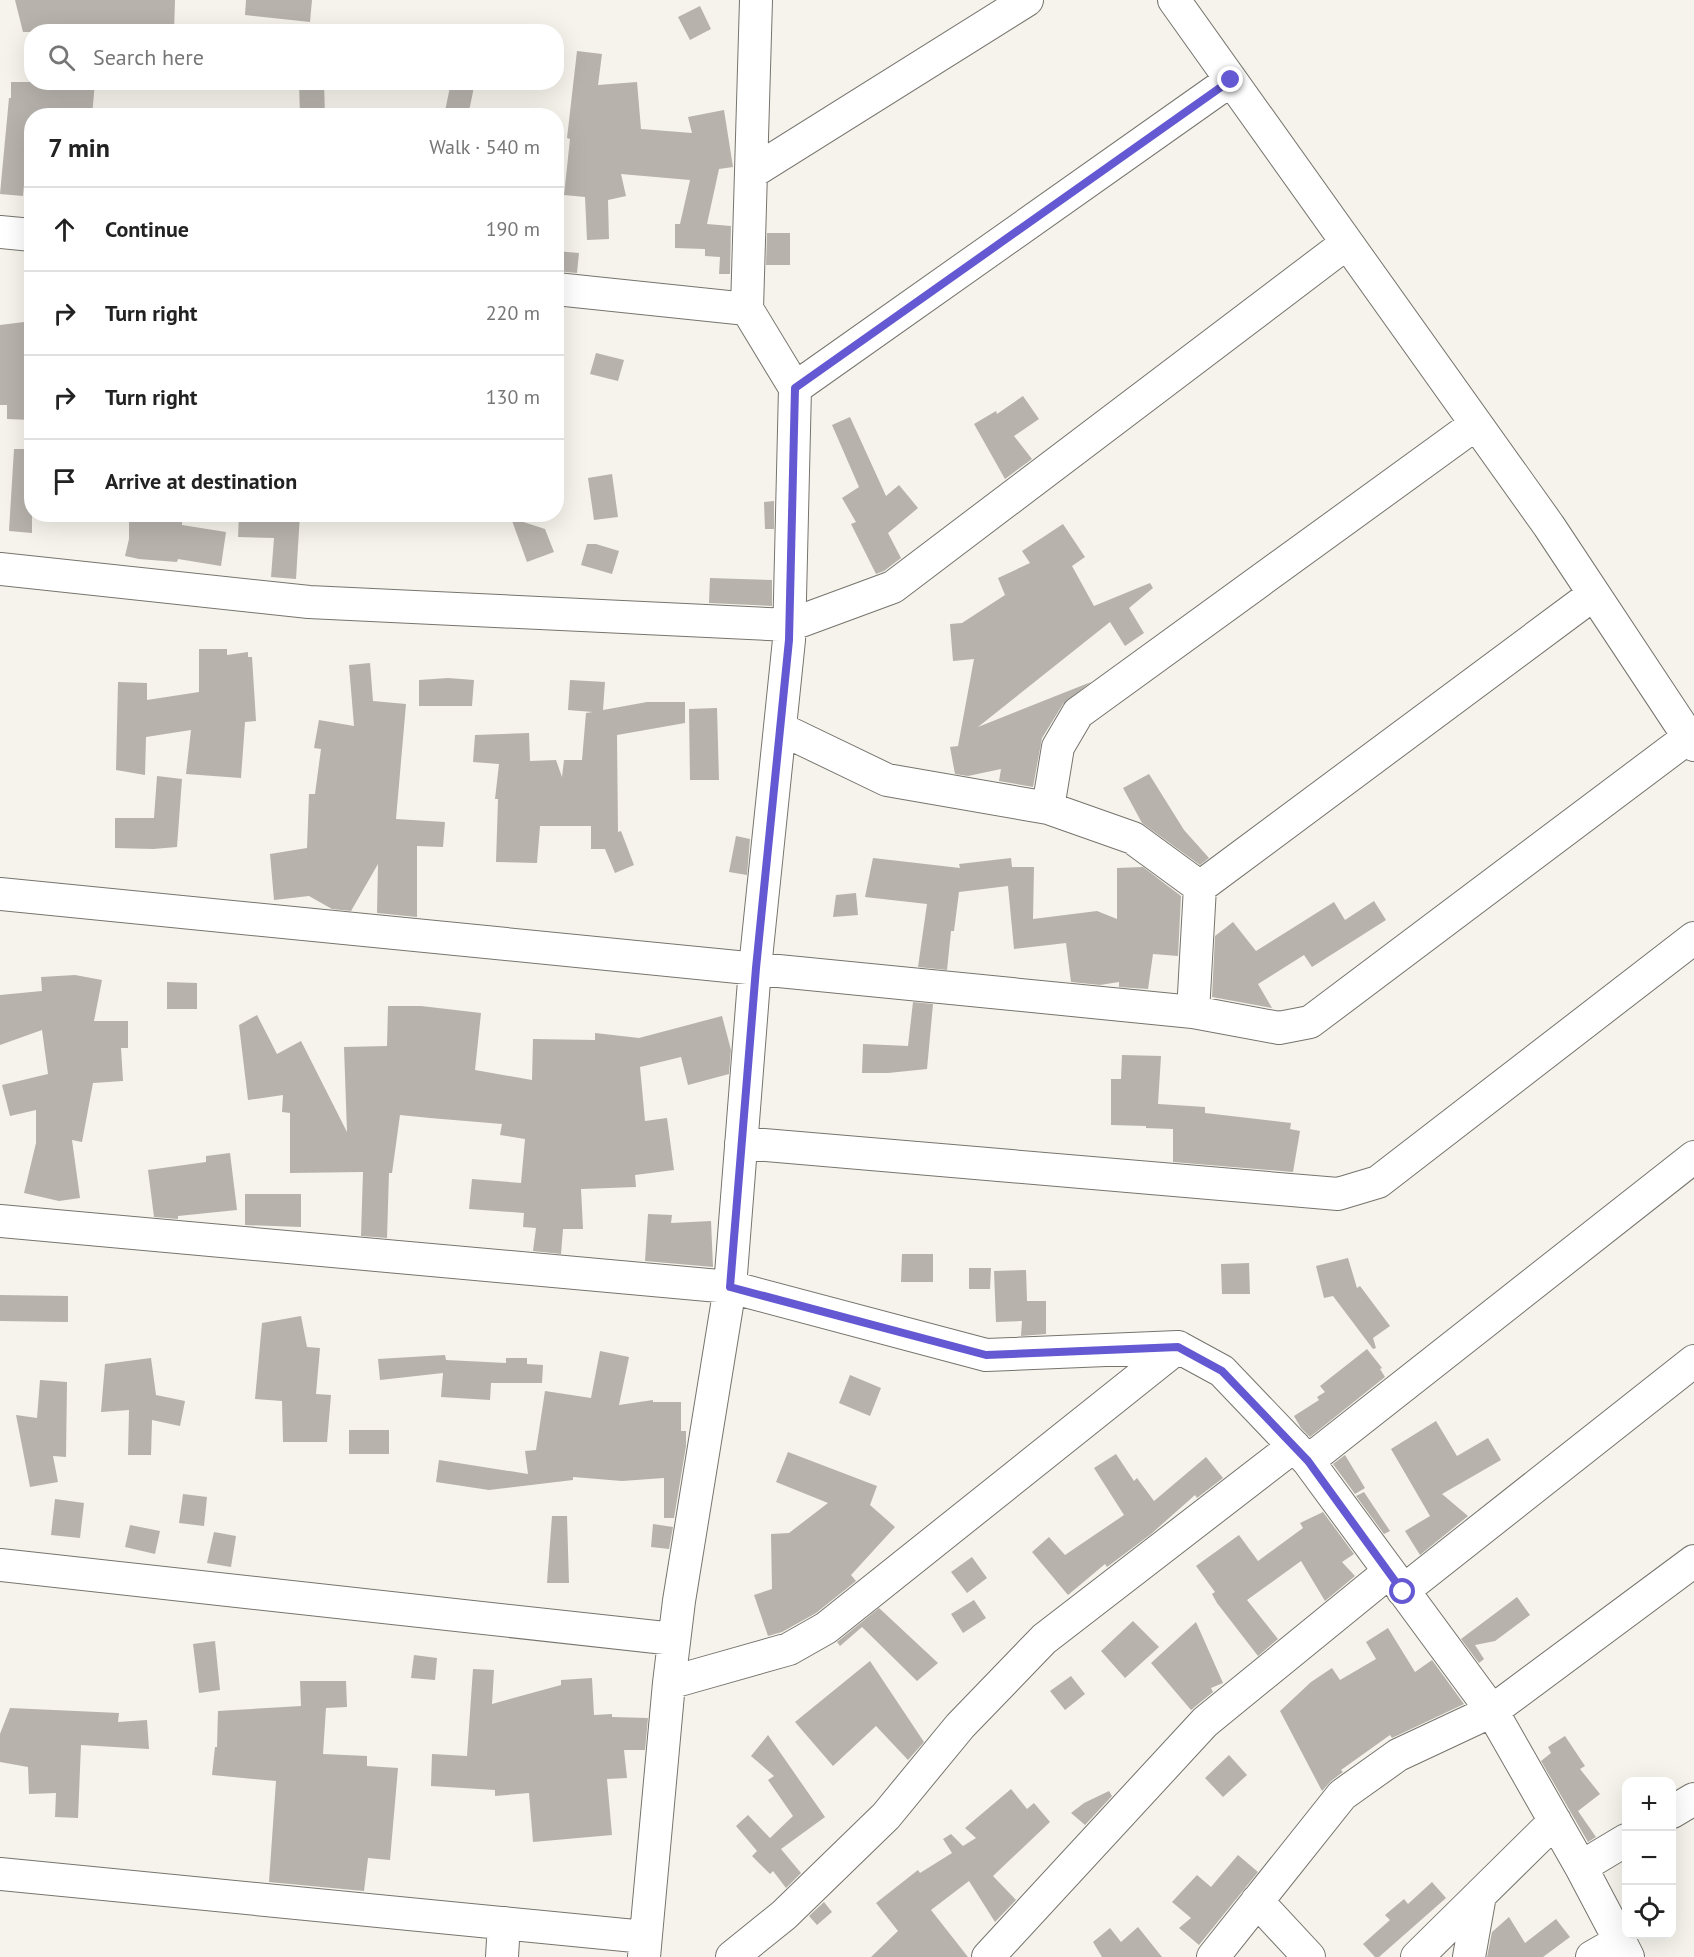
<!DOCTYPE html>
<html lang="en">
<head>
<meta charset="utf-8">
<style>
  body { margin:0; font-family:"PT Sans",sans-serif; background:#f2f2f2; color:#222 }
  .controls { position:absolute; right:18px; bottom:18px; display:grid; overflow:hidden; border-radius:12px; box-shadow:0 6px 24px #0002 }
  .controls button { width:54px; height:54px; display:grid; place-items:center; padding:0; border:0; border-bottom:2px solid #e0e0e0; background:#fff; color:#222; font:30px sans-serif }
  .stop { position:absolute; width:18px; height:18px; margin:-14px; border:4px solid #6459d2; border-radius:50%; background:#fff }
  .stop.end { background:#6459d2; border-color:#fff; box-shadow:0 2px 6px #0008 }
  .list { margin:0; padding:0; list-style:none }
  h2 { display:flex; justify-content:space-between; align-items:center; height:78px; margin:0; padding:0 24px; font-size:26px }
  h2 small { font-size:20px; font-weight:400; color:#767676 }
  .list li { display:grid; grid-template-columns:39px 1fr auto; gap:18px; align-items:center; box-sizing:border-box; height:84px; padding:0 24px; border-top:2px solid #e0e0e0 }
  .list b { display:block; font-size:22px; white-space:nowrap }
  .list em { font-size:20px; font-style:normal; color:#767676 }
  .icon { flex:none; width:33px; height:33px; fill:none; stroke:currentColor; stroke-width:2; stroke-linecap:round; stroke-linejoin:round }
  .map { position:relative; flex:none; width:1694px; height:1957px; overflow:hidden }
  .search { position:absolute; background:#fff; box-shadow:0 6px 24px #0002; left:24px; top:24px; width:540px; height:66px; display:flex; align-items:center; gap:15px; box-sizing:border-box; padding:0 21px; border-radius:24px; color:#767676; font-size:22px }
  .panel { position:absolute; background:#fff; box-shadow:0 6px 24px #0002; left:24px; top:108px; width:540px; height:414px; border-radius:24px }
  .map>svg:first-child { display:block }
</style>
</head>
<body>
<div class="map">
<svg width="1694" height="1957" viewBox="0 0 1694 1957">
  <rect width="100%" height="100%" fill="#f5f3eb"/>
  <path fill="#b7b2ac" d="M 15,0 L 175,0 L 174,32 L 23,32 Z
    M 246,0 L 312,0 L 310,22 L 245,15 Z
    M 700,6 L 711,29 L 690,40 L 678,17 Z
    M 577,51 L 602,54 L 598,85 L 637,82 L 641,129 L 692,133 L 688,117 L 724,110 L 733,167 L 719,169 L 707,224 L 731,226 L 730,274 L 719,274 L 720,257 L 705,256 L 705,249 L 675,248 L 675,224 L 680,224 L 690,180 L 621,174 L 626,196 L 608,200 L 609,239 L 587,240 L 585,197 L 564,195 L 570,139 L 567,138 Z
    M 11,82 L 95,82 L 92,116 L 30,116 L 23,196 L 0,194 L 9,98 L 11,98 Z
    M 299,82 L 324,82 L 325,116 L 300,116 Z
    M 451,82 L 475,82 L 468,116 L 444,116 Z
    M 767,233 L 790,233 L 790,265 L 766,265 Z
    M 556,251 L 579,253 L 577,273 L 556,271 Z
    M 32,321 L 32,420 L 7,419 L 7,405 L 0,405 L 0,325 Z
    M 596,353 L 624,360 L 618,381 L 590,374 Z
    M 1023,396 L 1039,419 L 1014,436 L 1032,459 L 1005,479 L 974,424 L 996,411 L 997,414 Z
    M 850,417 L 886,496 L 899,485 L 918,508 L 888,533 L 901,558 L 884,571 L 876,574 L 851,524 L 856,522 L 842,498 L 859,487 L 832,425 Z
    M 14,449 L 32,449 L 32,533 L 9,531 Z
    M 612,474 L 618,517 L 594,520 L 588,478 Z
    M 774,501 L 774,529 L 765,529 L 764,502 Z
    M 129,514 L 182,514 L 182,525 L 226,532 L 221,566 L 178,559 L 177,562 L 139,559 L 125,556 L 129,539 Z
    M 239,514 L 300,514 L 296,579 L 271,577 L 274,538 L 238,537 Z
    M 511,518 L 545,529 L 554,552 L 527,562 Z
    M 1063,524 L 1085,557 L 1072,566 L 1094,606 L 1150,583 L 1153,588 L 1129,608 L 1144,633 L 1125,646 L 1110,622 L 978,727 L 1091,682 L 1063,704 L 1042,738 L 1033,787 L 999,781 L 1001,769 L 968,776 L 955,774 L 950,747 L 958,746 L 974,659 L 953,661 L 950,624 L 962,623 L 1005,595 L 998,578 L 1030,563 L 1022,551 Z
    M 587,544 L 596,544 L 619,551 L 612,574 L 581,565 Z
    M 710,578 L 772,580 L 772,606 L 709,603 Z
    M 199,649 L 227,649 L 227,655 L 248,652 L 248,657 L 252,657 L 256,721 L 245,722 L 241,778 L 186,774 L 191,730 L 146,737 L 145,775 L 116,770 L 118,682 L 147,683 L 147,700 L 199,692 Z
    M 370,663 L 373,701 L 406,704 L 396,819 L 445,822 L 443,847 L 417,846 L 417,917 L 377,913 L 378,864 L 351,911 L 332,909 L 309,896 L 274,900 L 270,854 L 307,848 L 309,794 L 315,794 L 321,749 L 314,748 L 319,720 L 354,726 L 349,665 Z
    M 448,678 L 474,680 L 472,706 L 419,706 L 419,680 Z
    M 570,680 L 605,682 L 603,710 L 647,702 L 685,702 L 685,723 L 617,735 L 618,832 L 621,831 L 634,865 L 615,873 L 605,849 L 591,849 L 591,826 L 540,826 L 537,863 L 496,862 L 498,799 L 495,799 L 499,764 L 473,762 L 475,735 L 529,733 L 530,761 L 556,760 L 562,777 L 564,760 L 582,760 L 586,713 L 593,712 L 568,710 Z
    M 717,708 L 719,780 L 690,780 L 689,709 Z
    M 1149,774 L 1184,830 L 1209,858 L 1200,865 L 1142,823 L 1123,788 Z
    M 157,776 L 182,779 L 177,847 L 153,849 L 115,848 L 115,818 L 154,818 Z
    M 736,836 L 750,839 L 747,875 L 729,872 Z
    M 873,858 L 960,868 L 959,864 L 1011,858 L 1012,867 L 1034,867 L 1033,919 L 1097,911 L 1117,919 L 1117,868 L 1143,867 L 1181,896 L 1178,956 L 1153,954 L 1148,989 L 1119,987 L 1119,982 L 1100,985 L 1071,982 L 1066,943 L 1014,949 L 1008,886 L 959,892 L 954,931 L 951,931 L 947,970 L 918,967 L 927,904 L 865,897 Z
    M 856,893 L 858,915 L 833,917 L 836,895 Z
    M 1374,901 L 1386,920 L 1312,967 L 1304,955 L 1258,984 L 1272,1008 L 1212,997 L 1215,936 L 1233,922 L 1256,951 L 1334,902 L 1345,920 Z
    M 75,975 L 102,980 L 94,1021 L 128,1021 L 128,1048 L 121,1048 L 123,1081 L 93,1083 L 82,1142 L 72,1140 L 80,1198 L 59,1201 L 24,1193 L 36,1143 L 36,1110 L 10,1116 L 2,1085 L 48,1074 L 42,1030 L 0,1045 L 0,995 L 42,991 L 41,977 Z
    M 167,982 L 197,983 L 197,1009 L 167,1009 Z
    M 913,1002 L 933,1004 L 927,1069 L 888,1073 L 862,1073 L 863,1044 L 908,1046 Z
    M 388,1006 L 421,1006 L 481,1013 L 475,1070 L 532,1080 L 533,1039 L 595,1040 L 595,1033 L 639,1038 L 722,1016 L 731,1050 L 729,1074 L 688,1085 L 681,1057 L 640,1067 L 645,1121 L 667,1118 L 674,1170 L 635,1175 L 636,1187 L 581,1189 L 583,1229 L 563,1229 L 561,1254 L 533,1251 L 536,1228 L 523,1227 L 524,1213 L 469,1209 L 472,1179 L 521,1183 L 525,1139 L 500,1135 L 502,1124 L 430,1118 L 400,1115 L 392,1173 L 389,1173 L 387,1238 L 361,1236 L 363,1172 L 290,1173 L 290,1113 L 282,1112 L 283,1095 L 248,1100 L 239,1025 L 257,1015 L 277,1054 L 301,1041 L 347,1132 L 344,1047 L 387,1046 Z
    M 1122,1055 L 1161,1056 L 1158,1104 L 1205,1107 L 1205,1113 L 1291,1123 L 1290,1129 L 1300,1131 L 1293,1172 L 1173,1162 L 1173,1129 L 1146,1128 L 1146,1126 L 1111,1125 L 1111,1079 L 1121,1079 Z
    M 230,1153 L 237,1210 L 178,1216 L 178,1219 L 154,1217 L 148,1170 L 206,1162 L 206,1156 Z
    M 245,1194 L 301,1194 L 301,1227 L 245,1225 Z
    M 648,1214 L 672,1215 L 671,1223 L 711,1221 L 713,1267 L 645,1261 Z
    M 902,1254 L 933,1254 L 933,1282 L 901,1282 Z
    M 1348,1258 L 1357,1288 L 1360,1286 L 1390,1326 L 1373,1338 L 1376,1348 L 1373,1349 L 1333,1296 L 1324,1298 L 1316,1266 Z
    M 1249,1263 L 1250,1294 L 1222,1294 L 1221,1264 Z
    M 969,1268 L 991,1268 L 990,1289 L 969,1289 Z
    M 1026,1270 L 1027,1301 L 1046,1301 L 1046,1334 L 1021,1336 L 1022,1321 L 996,1322 L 994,1271 Z
    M 0,1295 L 68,1296 L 68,1322 L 0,1321 Z
    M 301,1316 L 307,1347 L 320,1348 L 316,1394 L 331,1395 L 327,1442 L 283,1442 L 282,1401 L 255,1399 L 262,1323 Z
    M 1367,1349 L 1382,1368 L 1380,1369 L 1385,1377 L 1310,1437 L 1301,1428 L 1294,1416 L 1319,1400 L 1317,1397 L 1325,1392 L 1320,1386 Z
    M 600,1351 L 629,1357 L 619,1405 L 653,1400 L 653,1402 L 681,1402 L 681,1431 L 686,1431 L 686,1446 L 674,1518 L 664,1518 L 664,1478 L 622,1481 L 573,1477 L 573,1480 L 489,1490 L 436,1482 L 439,1460 L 528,1474 L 525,1451 L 536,1450 L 545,1391 L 591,1398 Z
    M 445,1355 L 446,1360 L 506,1363 L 506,1358 L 527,1358 L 527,1364 L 543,1365 L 542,1383 L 491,1383 L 490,1400 L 441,1397 L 443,1373 L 380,1380 L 378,1359 Z
    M 151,1358 L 156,1395 L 185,1401 L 180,1426 L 152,1420 L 151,1455 L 128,1455 L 129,1410 L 101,1412 L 105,1364 Z
    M 850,1375 L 881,1388 L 870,1416 L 839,1403 Z
    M 40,1380 L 67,1382 L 66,1457 L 53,1456 L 58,1482 L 30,1487 L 16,1415 L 37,1418 Z
    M 1436,1421 L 1457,1456 L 1488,1438 L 1501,1460 L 1442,1494 L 1468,1516 L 1420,1555 L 1405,1531 L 1430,1516 L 1391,1449 Z
    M 349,1430 L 389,1430 L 389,1454 L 349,1454 Z
    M 788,1452 L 877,1486 L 870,1505 L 895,1527 L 851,1575 L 856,1581 L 816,1613 L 782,1632 L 768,1636 L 754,1595 L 772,1589 L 771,1534 L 789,1533 L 828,1503 L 776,1482 Z
    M 1116,1454 L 1134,1481 L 1137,1478 L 1154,1501 L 1206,1457 L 1223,1478 L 1197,1498 L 1195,1495 L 1151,1534 L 1107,1567 L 1105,1564 L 1068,1595 L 1032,1552 L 1049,1537 L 1065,1555 L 1124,1515 L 1094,1468 Z
    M 1345,1455 L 1365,1488 L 1355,1494 L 1333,1464 Z
    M 1364,1492 L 1390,1531 L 1384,1534 L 1356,1496 Z
    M 183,1494 L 207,1497 L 204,1526 L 179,1523 Z
    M 55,1499 L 84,1503 L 80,1538 L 51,1535 Z
    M 1323,1512 L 1354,1554 L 1342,1562 L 1355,1576 L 1325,1601 L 1301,1561 L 1247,1600 L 1278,1639 L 1258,1656 L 1217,1603 L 1212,1594 L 1215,1592 L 1196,1566 L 1239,1535 L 1258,1561 L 1303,1528 L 1300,1523 Z
    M 552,1516 L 567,1516 L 569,1583 L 547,1583 Z
    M 653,1524 L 673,1527 L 669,1549 L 651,1547 Z
    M 130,1525 L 160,1531 L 155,1554 L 125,1547 Z
    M 214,1532 L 236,1536 L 231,1567 L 207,1563 Z
    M 972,1557 L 987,1578 L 967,1593 L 951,1572 Z
    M 1517,1597 L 1530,1615 L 1495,1641 L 1475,1645 L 1484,1659 L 1479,1663 L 1461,1639 Z
    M 974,1600 L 986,1618 L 963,1633 L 951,1614 Z
    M 879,1608 L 938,1663 L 917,1681 L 862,1627 L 840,1646 L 837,1642 Z
    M 1133,1621 L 1159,1647 L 1125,1678 L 1101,1651 Z
    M 1196,1622 L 1223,1683 L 1211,1688 L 1213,1692 L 1191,1710 L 1151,1663 Z
    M 1388,1628 L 1415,1672 L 1432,1660 L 1464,1704 L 1392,1738 L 1390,1735 L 1341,1770 L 1343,1772 L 1331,1781 L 1322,1791 L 1280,1711 L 1311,1682 L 1332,1668 L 1340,1680 L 1376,1659 L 1366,1642 Z
    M 215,1641 L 220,1690 L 199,1693 L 193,1644 Z
    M 414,1655 L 437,1658 L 435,1680 L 411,1678 Z
    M 870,1661 L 924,1742 L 908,1760 L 876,1726 L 833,1766 L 795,1722 Z
    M 473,1669 L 494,1670 L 492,1704 L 561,1685 L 561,1680 L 592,1678 L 594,1715 L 612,1714 L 612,1717 L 648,1718 L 645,1750 L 624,1750 L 627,1778 L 607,1779 L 612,1835 L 533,1842 L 529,1793 L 495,1796 L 495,1790 L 431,1786 L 432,1754 L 467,1756 Z
    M 1071,1676 L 1085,1694 L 1065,1710 L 1050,1691 Z
    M 300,1681 L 346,1681 L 347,1707 L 326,1708 L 323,1754 L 367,1756 L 367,1766 L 398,1768 L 390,1860 L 368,1858 L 364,1891 L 269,1882 L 276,1781 L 212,1775 L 215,1747 L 217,1747 L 218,1711 L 301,1706 Z
    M 10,1708 L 119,1713 L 118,1722 L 147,1720 L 149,1749 L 81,1745 L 78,1818 L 55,1817 L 56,1793 L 29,1794 L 28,1767 L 0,1762 L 0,1734 Z
    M 768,1735 L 825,1817 L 781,1849 L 801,1873 L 786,1888 L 773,1871 L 770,1874 L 752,1856 L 757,1851 L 736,1826 L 748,1815 L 770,1838 L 793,1816 L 768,1780 L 774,1776 L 751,1756 Z
    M 1565,1736 L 1585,1766 L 1580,1769 L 1600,1794 L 1578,1811 L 1596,1837 L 1588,1842 L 1541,1761 L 1551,1753 L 1548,1747 Z
    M 1229,1755 L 1247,1775 L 1223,1797 L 1205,1778 Z
    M 1011,1789 L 1027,1809 L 1034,1803 L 1050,1822 L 993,1876 L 1016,1900 L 995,1922 L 969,1881 L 931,1910 L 968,1957 L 871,1957 L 898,1931 L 876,1903 L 918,1870 L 920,1873 L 952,1853 L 943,1839 L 951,1834 L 963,1846 L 976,1838 L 965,1828 Z
    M 1109,1791 L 1112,1796 L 1085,1825 L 1071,1813 L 1084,1803 Z
    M 1238,1855 L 1258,1872 L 1199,1945 L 1179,1928 L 1191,1918 L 1172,1902 L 1197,1875 L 1211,1887 Z
    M 1432,1882 L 1446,1898 L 1379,1957 L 1375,1957 L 1363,1944 L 1390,1920 L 1385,1915 L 1404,1899 L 1408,1904 Z
    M 824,1902 L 832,1912 L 817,1925 L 809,1916 Z
    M 1509,1917 L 1525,1943 L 1556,1919 L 1570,1937 L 1543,1957 L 1487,1957 L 1492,1932 Z
    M 1138,1927 L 1162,1957 L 1102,1957 L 1093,1942 L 1110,1928 L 1121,1942 Z"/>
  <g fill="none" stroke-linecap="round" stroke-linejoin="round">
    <g stroke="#76746d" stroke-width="34">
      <path id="street" d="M 1174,0 L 1549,526 L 1694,745
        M 751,173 L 1027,0
        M 0,232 L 32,235
        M 556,289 L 747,309
        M 795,388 L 1231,80
        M 0,569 L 309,602 L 790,625 L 893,587 L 1347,243
        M 781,729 L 887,780 L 1048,808 L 1058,747 L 1078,713 L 1476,424
        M 1048,808 L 1133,838 L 1200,887
        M 0,894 L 1193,1012 L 1279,1028 L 1310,1022 L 1689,737
        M 1193,1012 L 1200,887 L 1594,594
        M 741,1143 L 1338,1194 L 1378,1182 L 1694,938
        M 0,1221 L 730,1287 L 986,1355 L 1178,1347 L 1222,1371 L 1308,1461 L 1492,1711 L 1581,1867 L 1620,1941
        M 1308,1461 L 1694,1157
        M 0,1565 L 674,1639
        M 1403,1591 L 1694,1361
        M 669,1683 L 789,1649 L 826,1628 L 1178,1347
        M 1672,1812 L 1694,1799
        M 1581,1867 L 1626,1840
        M 0,1874 L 645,1937
        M 1257,1901 L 1309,1957
        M 502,1957 L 504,1923
        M 644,1957 L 669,1683 L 679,1601 L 730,1287 L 755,968 L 789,640 L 795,388 L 747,309 L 756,0
        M 732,1957 L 784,1915 L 886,1816 L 960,1726 L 1044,1639 L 1294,1446
        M 988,1957 L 1205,1722 L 1389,1572
        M 1213,1957 L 1342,1795 L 1398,1755 L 1492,1711 L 1694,1561
        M 1417,1957 L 1555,1821
        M 1469,1957 L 1480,1895
        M 1592,1957 L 1620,1941 L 1628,1957"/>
    </g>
    <use href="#street" stroke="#fff" stroke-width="32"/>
  </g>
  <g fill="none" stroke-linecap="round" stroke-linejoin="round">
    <path stroke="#6459d2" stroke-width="8" d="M 1231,80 L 795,388 L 789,640 L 756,968 L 730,1287 L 986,1355 L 1178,1347 L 1222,1371 L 1308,1461 L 1403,1592"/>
  </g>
</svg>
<div class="controls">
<button>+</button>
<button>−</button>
<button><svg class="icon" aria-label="locate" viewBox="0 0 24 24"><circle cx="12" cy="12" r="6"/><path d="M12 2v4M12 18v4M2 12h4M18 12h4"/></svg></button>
</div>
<div class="stop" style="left:1403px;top:1592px"></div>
<div class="stop end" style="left:1231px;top:80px"></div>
<div class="search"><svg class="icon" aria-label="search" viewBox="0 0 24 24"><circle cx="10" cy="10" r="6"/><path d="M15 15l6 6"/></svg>Search here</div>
<section class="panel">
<h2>7 min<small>Walk · 540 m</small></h2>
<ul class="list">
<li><svg class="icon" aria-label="ahead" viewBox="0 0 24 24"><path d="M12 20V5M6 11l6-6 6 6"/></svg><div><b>Continue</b></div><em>190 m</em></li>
<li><svg class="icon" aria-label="right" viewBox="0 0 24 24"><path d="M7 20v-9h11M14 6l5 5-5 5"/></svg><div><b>Turn right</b></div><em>220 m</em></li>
<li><svg class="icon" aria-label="right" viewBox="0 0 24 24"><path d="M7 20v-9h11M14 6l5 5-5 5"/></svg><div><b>Turn right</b></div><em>130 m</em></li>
<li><svg class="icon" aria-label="arrive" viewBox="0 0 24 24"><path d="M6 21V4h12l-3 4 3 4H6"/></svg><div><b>Arrive at destination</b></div></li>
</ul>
</section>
</div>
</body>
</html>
